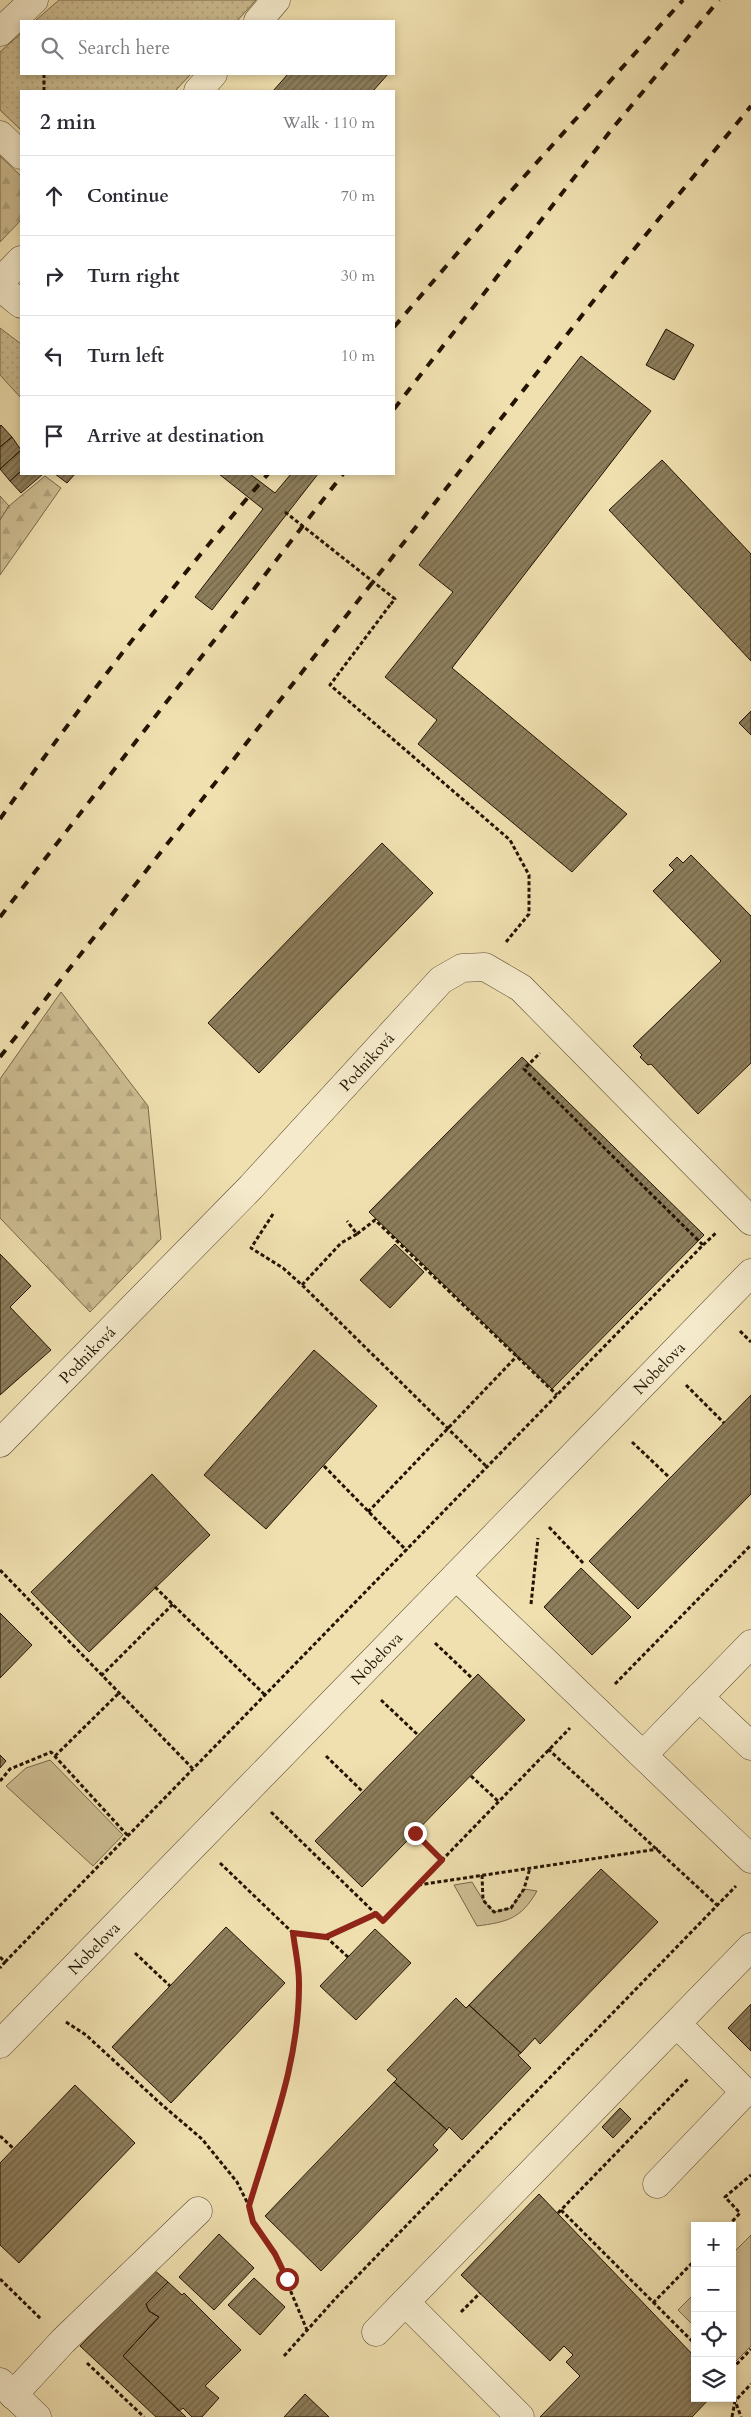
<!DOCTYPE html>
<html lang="en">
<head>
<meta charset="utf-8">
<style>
  body { margin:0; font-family:Cardo,serif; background:#f2f2f3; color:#2b2b33 }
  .controls { position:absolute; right:15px; bottom:15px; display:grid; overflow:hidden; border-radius:0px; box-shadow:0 2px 8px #0003 }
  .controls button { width:45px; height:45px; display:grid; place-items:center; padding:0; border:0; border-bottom:1px solid #e1e1e2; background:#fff; color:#2b2b33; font:25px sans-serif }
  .stop { position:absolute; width:15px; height:15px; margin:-11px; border:4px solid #8f2418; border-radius:50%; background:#fff }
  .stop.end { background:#8f2418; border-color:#fff; box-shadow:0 1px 5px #0008 }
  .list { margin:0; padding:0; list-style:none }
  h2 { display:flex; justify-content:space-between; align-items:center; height:65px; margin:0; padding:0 20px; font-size:21px }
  h2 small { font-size:16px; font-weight:400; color:#7c7c81 }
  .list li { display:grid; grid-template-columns:32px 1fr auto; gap:15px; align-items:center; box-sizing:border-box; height:80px; padding:0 20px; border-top:1px solid #e1e1e2 }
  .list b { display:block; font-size:19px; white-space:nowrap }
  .list em { font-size:16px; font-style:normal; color:#7c7c81 }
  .icon { flex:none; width:28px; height:28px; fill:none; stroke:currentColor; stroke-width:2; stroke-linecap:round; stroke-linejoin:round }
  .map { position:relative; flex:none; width:751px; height:2417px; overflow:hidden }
  .search { position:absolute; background:#fff; box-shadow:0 2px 8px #0003; left:20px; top:20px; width:375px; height:55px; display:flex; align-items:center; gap:12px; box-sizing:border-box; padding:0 18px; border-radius:0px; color:#7c7c81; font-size:19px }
  .panel { position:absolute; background:#fff; box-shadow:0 2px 8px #0003; left:20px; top:90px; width:375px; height:385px; border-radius:0px }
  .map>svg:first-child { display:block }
</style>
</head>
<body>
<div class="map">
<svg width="751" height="2417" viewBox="0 0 751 2417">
  <defs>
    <pattern id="grass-dots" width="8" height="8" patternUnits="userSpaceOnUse" patternTransform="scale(1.25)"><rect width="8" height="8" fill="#cdbd92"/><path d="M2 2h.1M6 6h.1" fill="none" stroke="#b0a27c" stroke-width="1.8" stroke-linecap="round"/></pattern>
    <pattern id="forest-firs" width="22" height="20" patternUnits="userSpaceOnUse" patternTransform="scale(1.25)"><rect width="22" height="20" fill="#cdbd92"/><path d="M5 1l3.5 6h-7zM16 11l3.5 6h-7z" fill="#b0a27c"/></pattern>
    <pattern id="building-hatch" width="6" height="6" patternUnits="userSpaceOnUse" patternTransform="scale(1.25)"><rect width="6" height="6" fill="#8d7e5c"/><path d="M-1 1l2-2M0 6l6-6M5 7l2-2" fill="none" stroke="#73664a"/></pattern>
  </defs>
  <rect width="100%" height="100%" fill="#f0e0b0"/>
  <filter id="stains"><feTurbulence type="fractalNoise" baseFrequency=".004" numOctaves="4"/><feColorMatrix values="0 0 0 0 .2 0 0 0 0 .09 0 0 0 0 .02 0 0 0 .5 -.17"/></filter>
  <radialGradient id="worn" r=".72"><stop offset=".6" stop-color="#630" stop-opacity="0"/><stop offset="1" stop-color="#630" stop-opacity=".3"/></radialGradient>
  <path fill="url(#grass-dots)" stroke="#78684a" d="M 59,0 L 256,0 L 237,21 L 35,21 Z
    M 21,33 L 21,74 L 191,74 L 175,91 L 21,91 L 21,130 L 0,110 L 0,52 Z
    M 0,328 L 21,344 L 21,398 L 0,375 Z
    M 0,496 L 9,506 L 0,520 Z"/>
  <path fill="url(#forest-firs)" stroke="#78684a" d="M 0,156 L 21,176 L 21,220 L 0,242 Z
    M 45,476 L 61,488 L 0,575 L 0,520 L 9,506 Z
    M 61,992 L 148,1106 L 161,1239 L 90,1312 L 0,1218 L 0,1079 Z"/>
  <path fill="#cdbd92" stroke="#78684a" d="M 50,1760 L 123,1835 L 93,1866 L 6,1786 L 26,1768 Z
    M 472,1882 L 483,1900 L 494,1912 L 511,1908 L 524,1889 L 537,1891 C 521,1919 507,1922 477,1926 L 454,1885 Z
    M 751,2235 L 751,2346 L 733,2364 L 732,2254 Z
    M 695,2293 L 695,2327 L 678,2310 Z"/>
  <path fill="url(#building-hatch)" stroke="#221301" d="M 288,74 L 388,74 L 373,91 L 273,91 Z
    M 666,329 L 694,345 L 674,380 L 646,365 Z
    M 581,356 L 651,411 L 452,668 L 627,814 L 572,872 L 418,744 L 437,720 L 385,677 L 453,592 L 419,565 Z
    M 1,425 L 12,437 L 0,447 L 0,426 Z
    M 12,437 L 21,450 L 0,469 L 0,447 Z
    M 21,450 L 21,471 L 10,481 L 0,469 Z
    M 662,460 L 751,554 L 751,661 L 609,510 Z
    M 21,471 L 21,474 L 43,474 L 21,493 L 10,481 Z
    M 55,474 L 75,474 L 67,483 Z
    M 219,474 L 250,474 L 275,493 L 291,474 L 318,474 L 212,610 L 195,597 L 263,509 Z
    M 751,711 L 751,735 L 739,723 Z
    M 382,843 L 433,893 L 259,1073 L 208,1023 Z
    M 691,855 L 751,916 L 751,1063 L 698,1114 L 651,1064 L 648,1065 L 640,1057 L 642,1055 L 633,1046 L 721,961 L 653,891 L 674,870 L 669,865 L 677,857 L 683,863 Z
    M 522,1057 L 704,1235 L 552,1389 L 369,1212 Z
    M 395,1244 L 424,1272 L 390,1308 L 360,1280 Z
    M 0,1254 L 31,1286 L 10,1307 L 51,1350 L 0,1395 Z
    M 314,1350 L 377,1406 L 266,1529 L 204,1475 Z
    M 751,1395 L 751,1494 L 638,1609 L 589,1561 Z
    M 152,1474 L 210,1535 L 89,1652 L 31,1592 Z
    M 581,1568 L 631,1617 L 592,1655 L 544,1607 Z
    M 0,1613 L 32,1645 L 0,1678 Z
    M 478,1674 L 525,1720 L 362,1887 L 315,1841 Z
    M 0,1755 L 6,1761 L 0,1768 Z
    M 601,1869 L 658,1922 L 540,2044 L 535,2038 L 521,2053 L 469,2005 Z
    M 226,1927 L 285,1983 L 171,2103 L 112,2047 Z
    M 375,1929 L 411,1963 L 356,2020 L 320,1986 Z
    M 456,1998 L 466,2008 L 469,2005 L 521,2053 L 518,2055 L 531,2068 L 462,2140 L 449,2127 L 447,2130 L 394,2082 L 397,2079 L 387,2070 Z
    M 751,2004 L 751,2051 L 728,2028 Z
    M 394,2082 L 447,2130 L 433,2145 L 438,2150 L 321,2271 L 265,2216 Z
    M 75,2085 L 135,2143 L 19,2263 L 0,2245 L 0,2163 Z
    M 620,2108 L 631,2119 L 613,2138 L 602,2127 Z
    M 539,2194 L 695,2357 L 695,2398 L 710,2398 L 692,2417 L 540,2417 L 580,2376 L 566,2362 L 573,2355 L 564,2346 L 550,2361 L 461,2275 Z
    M 219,2234 L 254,2268 L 214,2310 L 179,2277 Z
    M 154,2270 L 168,2282 L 146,2304 L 149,2311 L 159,2317 L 123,2356 L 186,2417 L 156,2417 L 80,2346 Z
    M 254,2278 L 285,2307 L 260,2335 L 228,2305 Z
    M 168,2282 L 182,2295 L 184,2293 L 241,2350 L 205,2386 L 219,2398 L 202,2417 L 192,2417 L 183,2408 L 179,2411 L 123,2356 L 159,2317 L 149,2311 L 146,2304 Z
    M 305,2394 L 329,2417 L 284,2417 Z"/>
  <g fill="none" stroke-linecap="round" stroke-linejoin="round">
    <g stroke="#56462d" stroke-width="29">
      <g id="minor">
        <path d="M 258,21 L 276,0"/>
        <path d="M 0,32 L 34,0"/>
        <path d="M 198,91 L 213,74"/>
        <path d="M 0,135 L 21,155"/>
        <path d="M 0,282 L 21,260"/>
        <path d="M 0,287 L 21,304"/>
        <path id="s1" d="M 0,1443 L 251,1187 L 441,980 L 462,968 L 485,967 L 521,988 L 751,1221"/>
        <path d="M 456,1576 L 751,1859"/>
        <path d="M 699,1697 L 751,1746"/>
        <path d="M 643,1755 L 751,1644"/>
        <path id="s2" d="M 0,2044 L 751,1273"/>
        <path d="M 657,2184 L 745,2092 L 677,2024"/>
        <path d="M 405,2302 L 520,2417"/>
        <path d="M 376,2332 L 751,1947"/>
        <path d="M 0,2382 L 37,2417"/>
        <path d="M 13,2395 L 63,2341 L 198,2211"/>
      </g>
    </g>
    <path stroke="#221301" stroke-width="3" stroke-dasharray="4 2.5" stroke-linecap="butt" d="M 44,91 L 44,74
      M 390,605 L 330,685 L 510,840 L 529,875 L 529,914 L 506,942
      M 273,1214 L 251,1248 L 283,1268 L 302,1285 L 488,1468
      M 357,1234 L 375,1220 L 557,1395
      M 703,1245 L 717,1232
      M 302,1285 L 341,1243 L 357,1234 L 347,1221
      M 740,1331 L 751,1342
      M 686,1385 L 724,1423
      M 632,1442 L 670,1478
      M 324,1466 L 407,1551
      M 368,1512 L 517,1356
      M 549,1527 L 584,1564
      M 0,1570 L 194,1770
      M 155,1587 L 266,1696
      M 531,1604 L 538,1538
      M 435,1643 L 473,1679
      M 101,1676 L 173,1604
      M 615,1684 L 751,1545
      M 381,1700 L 418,1735
      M 548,1749 L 718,1906
      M 55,1756 L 118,1694
      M 326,1756 L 363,1792
      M 471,1776 L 498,1801
      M 0,1781 L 10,1769 L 51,1752 L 129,1837
      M 271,1812 L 383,1921 L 570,1728
      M 415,1833 L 442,1859
      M 220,1863 L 293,1933 L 326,1937 L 376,1914
      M 482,1875 L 483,1900 L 494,1912 L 511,1908 L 524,1889 L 530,1868
      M 418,1885 L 658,1849
      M 326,1937 L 348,1957
      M 135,1953 L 170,1986
      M 0,1957 L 5,1962 L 0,1968
      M 5,1962 L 703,1245 L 524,1069 L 540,1053
      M 66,2022 L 86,2035 L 161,2104 L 202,2139 L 237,2182 L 249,2206 L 253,2222 L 275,2254 L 307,2330
      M 0,2136 L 14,2149
      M 249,2205 C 271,2132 301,2060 299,1982 C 299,1966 295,1949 293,1933
      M 561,2210 L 695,2344
      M 558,2213 L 688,2079
      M 728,2226 L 740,2213 L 725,2197 L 751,2175
      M 0,2279 L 41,2319
      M 653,2303 L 695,2260
      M 461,2312 L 480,2293
      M 284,2356 L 335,2299 L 736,1886
      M 87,2363 L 144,2417
      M 732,2369 L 751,2349
      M 732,2392 L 741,2417
      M 732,2417 L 735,2401 L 751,2384"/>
    <use href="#minor" stroke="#f5ebcc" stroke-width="28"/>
    <path stroke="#221301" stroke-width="4" stroke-dasharray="9 9" stroke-linecap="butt" d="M 394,327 L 503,200 L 683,0
      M 394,409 L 612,129 L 719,0
      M 0,819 C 84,700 173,584 268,474
      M 0,917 L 343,474
      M 0,1057 L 631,253 L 751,106"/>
    <path stroke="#221301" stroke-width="3" stroke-dasharray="4 2.5" stroke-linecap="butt" d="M 285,512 L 395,599 L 390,605"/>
  </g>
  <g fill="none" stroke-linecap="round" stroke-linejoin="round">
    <path stroke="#8f2418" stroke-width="6" d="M 287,2279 L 275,2254 L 253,2222 L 249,2206 C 271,2132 300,2060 299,1982 C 299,1966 295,1949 293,1933 L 326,1937 L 376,1914 L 383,1921 L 442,1860 L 415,1833"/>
  </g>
  <g text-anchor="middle" stroke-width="4" stroke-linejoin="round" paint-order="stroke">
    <g font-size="16" fill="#221301" stroke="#f5ebcc">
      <text dy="6" stroke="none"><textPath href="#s1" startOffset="529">Podniková</textPath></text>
      <text dy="6" stroke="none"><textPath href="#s1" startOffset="124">Podniková</textPath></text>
      <text dy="6" stroke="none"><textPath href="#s2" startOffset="944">Nobelova</textPath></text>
      <text dy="6" stroke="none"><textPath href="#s2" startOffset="539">Nobelova</textPath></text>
      <text dy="6" stroke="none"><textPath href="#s2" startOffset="134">Nobelova</textPath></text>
    </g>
  </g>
  <rect width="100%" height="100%" filter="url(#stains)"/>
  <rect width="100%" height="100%" fill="url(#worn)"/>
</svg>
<div class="controls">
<button>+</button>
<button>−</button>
<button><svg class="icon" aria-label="locate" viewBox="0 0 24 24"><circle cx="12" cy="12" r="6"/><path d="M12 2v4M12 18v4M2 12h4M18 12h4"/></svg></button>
<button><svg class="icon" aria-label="layers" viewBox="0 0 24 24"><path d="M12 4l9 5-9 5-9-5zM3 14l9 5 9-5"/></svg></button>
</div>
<div class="stop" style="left:287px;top:2279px"></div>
<div class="stop end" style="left:415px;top:1833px"></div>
<div class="search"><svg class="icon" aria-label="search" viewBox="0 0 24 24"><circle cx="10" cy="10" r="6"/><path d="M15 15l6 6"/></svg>Search here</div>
<section class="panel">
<h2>2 min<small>Walk · 110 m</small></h2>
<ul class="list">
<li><svg class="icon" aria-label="ahead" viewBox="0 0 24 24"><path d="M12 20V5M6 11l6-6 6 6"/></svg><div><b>Continue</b></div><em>70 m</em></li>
<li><svg class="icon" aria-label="right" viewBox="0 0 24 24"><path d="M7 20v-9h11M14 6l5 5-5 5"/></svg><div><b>Turn right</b></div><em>30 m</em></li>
<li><svg class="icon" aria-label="left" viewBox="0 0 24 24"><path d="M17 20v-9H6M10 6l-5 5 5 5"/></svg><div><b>Turn left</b></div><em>10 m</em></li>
<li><svg class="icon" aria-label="arrive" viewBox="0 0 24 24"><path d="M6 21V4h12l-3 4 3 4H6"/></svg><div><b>Arrive at destination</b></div></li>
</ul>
</section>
</div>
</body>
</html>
